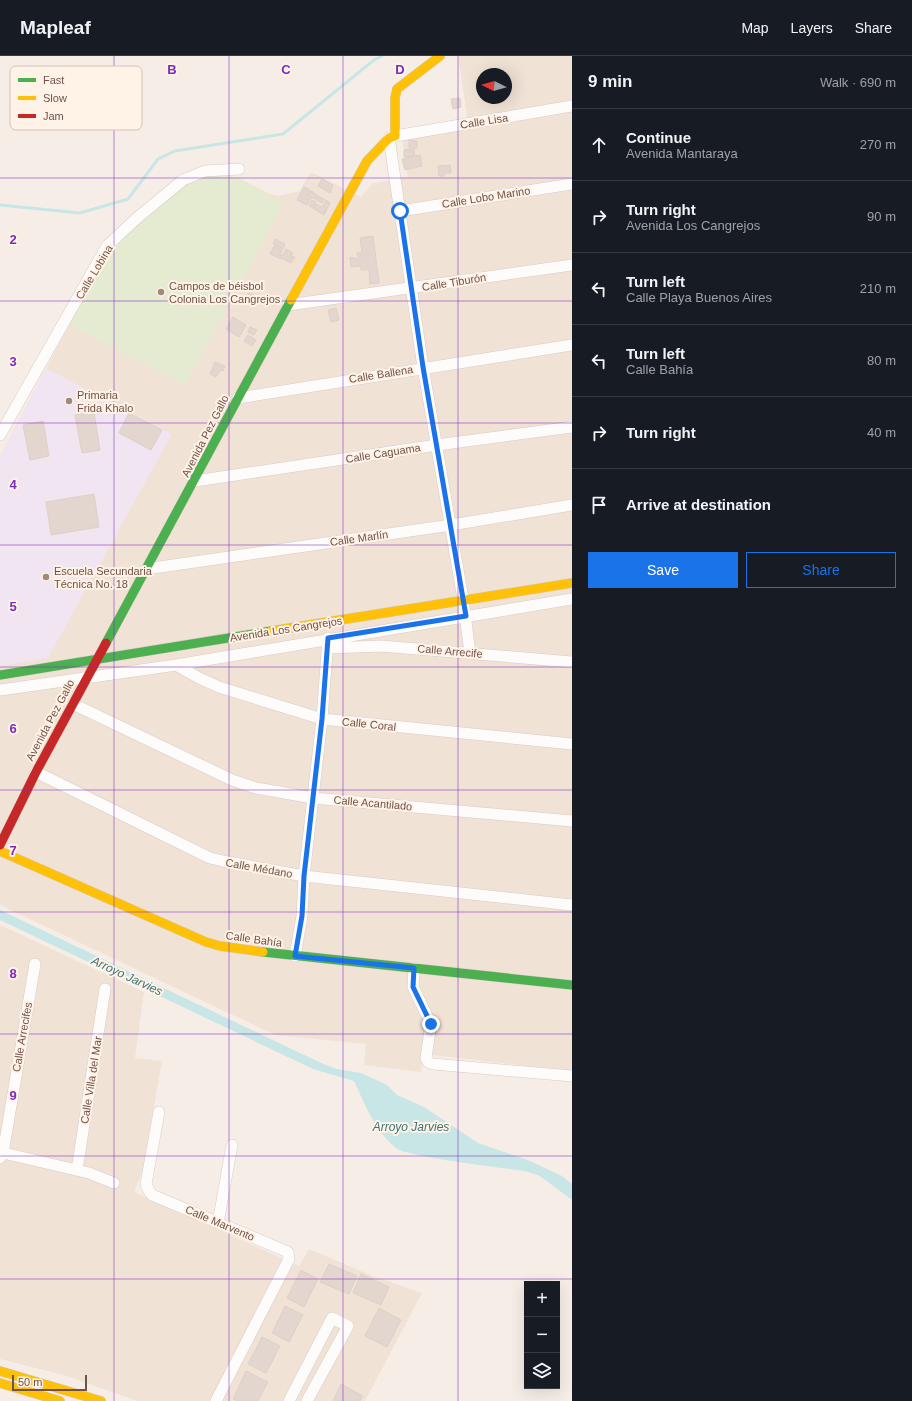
<!DOCTYPE html>
<html lang="en">
<head>
<meta charset="utf-8">
<style>
  body { margin:0; font-family:Arial,sans-serif; background:#242831; color:#f1f3f6 }
  .controls { position:absolute; right:12px; bottom:12px; display:grid; overflow:hidden; border-radius:0px; box-shadow:0 4px 16px #0002 }
  .controls button { width:36px; height:36px; display:grid; place-items:center; padding:0; border:0; border-bottom:1px solid #363941; background:#171b24; color:#f1f3f6; font:20px sans-serif }
  .compass { position:absolute; left:476px; top:12px; width:36px; height:36px; border-radius:50%; background:#171b24; box-shadow:0 4px 16px #0002; rotate:276deg }
  .scale { position:absolute; left:12px; bottom:10px; width:75px; box-sizing:border-box; padding-left:4px; border:2px solid #725248; border-top:0; font-size:11px; line-height:14px; white-space:nowrap; color:#725248; -webkit-text-stroke:3px #fff2e6; paint-order:stroke }
  .stop { position:absolute; width:12px; height:12px; margin:-9px; border:3px solid #1a73e8; border-radius:50%; background:#fff }
  .stop.end { background:#1a73e8; border-color:#fff; box-shadow:0 1px 4px #0008 }
  .list { margin:0; padding:0; list-style:none }
  h2 { display:flex; justify-content:space-between; align-items:center; height:52px; margin:0; padding:0 16px; font-size:17px }
  h2 small { font-size:13px; font-weight:400; color:#9ea1a6 }
  .list li { display:grid; grid-template-columns:26px 1fr auto; gap:12px; align-items:center; box-sizing:border-box; height:72px; padding:0 16px; border-top:1px solid #363941 }
  .list b { display:block; font-size:15px; white-space:nowrap }
  .list p { margin:0; font-size:13px; white-space:nowrap; color:#9ea1a6 }
  .list em { font-size:13px; font-style:normal; color:#9ea1a6 }
  .actions { display:flex; gap:8px; padding:12px 16px }
  .actions a { flex:1; padding:9px 0; border:1px solid #1a73e8; border-radius:0px; text-align:center; font-size:14px; color:#1a73e8 }
  .actions .main { background:#1a73e8; color:#fff }
  .icon { flex:none; width:22px; height:22px; fill:none; stroke:currentColor; stroke-width:2; stroke-linecap:round; stroke-linejoin:round }
  .map { position:relative; flex:none; width:572px; height:1345px; overflow:hidden }
  header { display:flex; align-items:center; gap:24px; box-sizing:border-box; height:56px; padding:0 20px; background:#171b24; border-bottom:1px solid #363941 }
  header strong { font-size:19px }
  nav { display:flex; gap:22px; margin-inline-start:auto; font-size:14px }
  main { display:flex }
  aside { flex:1; background:#171b24 }
  .map>svg:first-child { display:block }
</style>
</head>
<body>
<header>
<strong>Mapleaf</strong>
<nav><a>Map</a><a>Layers</a><a>Share</a></nav>
</header>
<main>
<div class="map">
<svg width="572" height="1345" viewBox="0 0 572 1345">
  <rect width="100%" height="100%" fill="#f6eee6"/>
  <path fill="#f1e2d6" fill-rule="evenodd" d="M 458,0 L 572,0 L 572,1023 L 562,1014 L 423,998 L 421,1016 L 364,1009 L 366,988 L 275,979 L 0,849 L 0,400 L 69,269 L 106,204 L 184,130 L 201,119 L 212,118 L 239,122 L 270,138 L 278,140 L 299,135 L 311,116 L 361,141 L 373,127 L 408,121 L 402,83 L 469,73 ZM 482,18 L 506,18 L 506,42 L 482,42 Z
    M 0,869 L 144,936 L 135,1002 L 162,1005 L 142,1117 L 134,1136 L 299,1210 L 309,1193 L 373,1220 L 422,1237 L 365,1345 L 137,1345 L 67,1320 L 0,1303 Z"/>
  <path fill="#f0e5f0" d="M 46,312 L 172,378 L 48,602 L 0,610 L 0,400 Z"/>
  <path fill="#e4ebd1" d="M 212,118 L 239,122 L 284,147 L 185,329 L 69,269 L 106,204 L 128,176 L 184,130 Z"/>
  <path fill="#c8e6e5" d="M 0,854 L 321,1007 L 337,1013 L 361,1017 L 387,1029 L 397,1039 L 424,1051 L 478,1087 L 528,1104 L 562,1120 L 572,1128 L 572,1144 L 540,1120 L 525,1115 C 504,1112 407,1101 396,1092 C 374,1074 366,1050 354,1025 L 313,1013 L 0,864 Z"/>
  <g fill="none" stroke-linecap="round" stroke-linejoin="round">
    <path stroke="#c8e6e5" stroke-width="3" d="M 0,149 L 80,157 L 128,143 L 158,103 L 175,95 L 283,78 L 374,4 L 382,0"/>
  </g>
  <path fill="#e2d6ce" stroke="#ded0c8" d="M 460,42 L 461,51 L 453,53 L 451,43 Z
    M 409,84 L 417,85 L 417,92 L 409,92 Z
    M 414,93 L 415,100 L 404,101 L 404,94 Z
    M 420,99 L 422,110 L 405,114 L 402,103 Z
    M 450,109 L 451,117 L 444,117 L 444,120 L 439,120 L 438,110 Z
    M 322,123 L 333,129 L 330,137 L 318,130 Z
    M 304,131 L 310,134 L 305,142 L 310,144 L 307,149 L 297,144 Z
    M 311,135 L 317,139 L 315,143 L 312,141 L 311,143 L 307,141 Z
    M 318,140 L 324,143 L 322,147 L 316,144 Z
    M 312,144 L 316,146 L 313,152 L 309,150 Z
    M 326,144 L 330,147 L 324,159 L 314,153 L 316,148 L 322,151 Z
    M 373,180 L 379,227 L 370,228 L 369,213 L 361,214 L 361,210 L 351,211 L 350,201 L 358,203 L 357,197 L 362,197 L 360,182 Z
    M 275,183 L 285,188 L 283,193 L 273,188 Z
    M 274,190 L 282,194 L 280,199 L 282,200 L 281,203 L 270,198 Z
    M 286,193 L 293,197 L 291,200 L 295,201 L 291,207 L 281,202 Z
    M 249,237 L 257,241 L 253,247 L 245,243 Z
    M 336,252 L 339,264 L 331,266 L 328,254 Z
    M 233,261 L 246,269 L 239,281 L 226,273 Z
    M 250,271 L 257,274 L 254,279 L 248,276 Z
    M 248,279 L 256,284 L 252,290 L 244,285 Z
    M 215,306 L 225,310 L 223,315 L 220,314 L 216,321 L 210,318 Z
    M 94,356 L 100,394 L 82,397 L 75,359 Z
    M 129,357 L 162,374 L 151,394 L 119,377 Z
    M 43,365 L 49,400 L 30,404 L 23,369 Z
    M 94,438 L 99,471 L 51,479 L 46,446 Z
    M 329,1208 L 357,1220 L 349,1238 L 320,1226 Z
    M 301,1214 L 318,1223 L 304,1251 L 287,1242 Z
    M 361,1218 L 389,1231 L 381,1249 L 353,1237 Z
    M 285,1250 L 303,1259 L 289,1286 L 272,1277 Z
    M 379,1252 L 401,1264 L 387,1291 L 365,1280 Z
    M 262,1281 L 280,1290 L 266,1317 L 248,1308 Z
    M 246,1315 L 268,1326 L 258,1345 L 238,1345 L 233,1343 Z
    M 341,1328 L 363,1340 L 360,1345 L 333,1345 Z"/>
  <g fill="none" stroke-linecap="round" stroke-linejoin="round">
    <g stroke="#d7cbc4" stroke-width="12">
      <path id="street" d="M 395,80 L 572,50
        M 389,82 L 423,311 L 463,543 L 470,597
        M 400,155 L 572,128
        M 288,249 L 572,209
        M 238,342 L 572,289
        M 0,379 L 107,190 L 137,162 L 183,124 L 205,115 L 239,113
        M 195,425 L 437,389 L 572,371
        M 146,513 L 451,469 L 572,449
        M 328,592 L 381,590 L 572,606
        M 176,609 L 199,622 L 219,631 L 322,663 L 572,688
        M 0,634 L 176,609 L 572,543
        M 73,648 L 232,724 L 256,732 L 313,742 L 572,765
        M 36,716 L 210,802 L 223,805 L 304,820 L 572,849
        M 295,900 L 302,860 L 304,820 L 322,663 L 328,582
        M 414,912 L 413,931 L 431,968 L 426,1002 L 428,1006 L 433,1008 L 572,1020
        M 159,1056 L 146,1128 L 149,1135 L 152,1139 L 288,1196 L 289,1203 L 216,1345
        M 0,1096 L 89,1117 L 114,1127
        M 0,1102 L 3,1097 L 35,908
        M 77,1114 L 105,933
        M 218,1167 L 232,1089
        M 289,1345 L 332,1262 L 348,1270 L 307,1345"/>
    </g>
    <g stroke="#d6cac3" stroke-width="10">
      <path id="fast" d="M 106,587 L 291,244
        M 0,619 L 271,575
        M 263,896 L 572,929"/>
    </g>
    <g stroke="#d6cac3" stroke-width="10">
      <path id="slow" d="M 291,244 L 367,105 L 389,82 L 395,80 L 395,42 L 397,33 L 440,0
        M 271,575 L 572,527
        M 0,795 L 206,886 L 220,890 L 263,896
        M 0,1315 L 101,1345
        M 0,1327 L 60,1345"/>
    </g>
    <g stroke="#d6cac3" stroke-width="10">
      <path id="jam" d="M 0,789 L 36,716 L 106,587"/>
    </g>
    <use href="#street" stroke="#fefcfb" stroke-width="11"/>
    <use href="#fast" stroke="#4caf50" stroke-width="9"/>
    <use href="#slow" stroke="#ffc107" stroke-width="9"/>
    <use href="#jam" stroke="#c62828" stroke-width="9"/>
  </g>
  <g fill="none" stroke-linecap="round" stroke-linejoin="round">
    <path stroke="#1a73e8" stroke-width="5" d="M 400,155 L 423,311 L 466,560 L 328,582 L 322,663 L 304,820 L 302,860 L 295,900 L 414,912 L 413,931 L 431,968"/>
  </g>
  <path fill="none" stroke="#7b2cbf" stroke-width="1" stroke-opacity="0.55" d="M 114,0 L 114,1345M 229,0 L 229,1345M 343,0 L 343,1345M 458,0 L 458,1345M 0,122 L 572,122M 0,245 L 572,245M 0,367 L 572,367M 0,489 L 572,489M 0,611 L 572,611M 0,734 L 572,734M 0,856 L 572,856M 0,978 L 572,978M 0,1100 L 572,1100M 0,1223 L 572,1223"/>
  <g fill="#a0897f" stroke="#fff2e6" stroke-width="1.5">
    <circle cx="161" cy="236" r="4"/>
    <circle cx="69" cy="345" r="4"/>
    <circle cx="46" cy="521" r="4"/>
  </g>
  <g text-anchor="middle" stroke-width="4" stroke-linejoin="round" paint-order="stroke">
    <g font-size="11" fill="#725248" stroke="#fff2e6">
      <text transform="translate(484 65) rotate(-9)" y="4">Calle Lisa</text>
      <text transform="translate(486 141) rotate(-9)" y="4">Calle Lobo Marino</text>
      <text transform="translate(94 216) rotate(-59)" y="4">Calle Lobina</text>
      <text transform="translate(454 226) rotate(-9)" y="4">Calle Tiburón</text>
      <text transform="translate(381 318) rotate(-9)" y="4">Calle Ballena</text>
      <text transform="translate(205 380) rotate(-63)" y="4">Avenida Pez Gallo</text>
      <text transform="translate(383 397) rotate(-9)" y="4">Calle Caguama</text>
      <text transform="translate(359 482) rotate(-8)" y="4">Calle Marlín</text>
      <text transform="translate(286 573) rotate(-9)" y="4">Avenida Los Cangrejos</text>
      <text transform="translate(450 595) rotate(5)" y="4">Calle Arrecife</text>
      <text transform="translate(50 664) rotate(-62)" y="4">Avenida Pez Gallo</text>
      <text transform="translate(369 668) rotate(6)" y="4">Calle Coral</text>
      <text transform="translate(373 747) rotate(5)" y="4">Calle Acantilado</text>
      <text transform="translate(259 812) rotate(10)" y="4">Calle Médano</text>
      <text transform="translate(254 883) rotate(8)" y="4">Calle Bahía</text>
      <text transform="translate(22 981) rotate(-80)" y="4">Calle Arrecifes</text>
      <text transform="translate(91 1024) rotate(-81)" y="4">Calle Villa del Mar</text>
      <text transform="translate(220 1167) rotate(23)" y="4">Calle Marvento</text>
    </g>
    <g font-size="11" fill="#725248" stroke="#fff2e6" text-anchor="start">
      <text x="169" y="234">Campos de béisbol<tspan x="169" dy="13">Colonia Los Cangrejos</tspan></text>
      <text x="77" y="343">Primaria<tspan x="77" dy="13">Frida Khalo</tspan></text>
      <text x="54" y="519">Escuela Secundaria<tspan x="54" dy="13">Técnica No. 18</tspan></text>
    </g>
    <g font-size="12" font-style="italic" fill="#3c7578" stroke="#fff2e6">
      <text transform="translate(127 920) rotate(25)" y="4">Arroyo Jarvies</text>
      <text x="411" y="1075">Arroyo Jarvies</text>
    </g>
  </g>
  <rect x="10" y="10" width="132" height="64" rx="6" fill="#fff2e6" stroke="#d5c2b7" stroke-width="1"/>
  <rect x="18" y="22" width="18" height="4" fill="#4caf50"/>
  <rect x="18" y="40" width="18" height="4" fill="#ffc107"/>
  <rect x="18" y="58" width="18" height="4" fill="#c62828"/>
  <g font-size="11" fill="#725248">
    <text x="43" y="28">Fast</text>
    <text x="43" y="46">Slow</text>
    <text x="43" y="64">Jam</text>
  </g>
  <g font-size="13" text-anchor="middle" font-weight="bold" fill="#7b2cbf" stroke="#fff2e6" stroke-width="4" stroke-linejoin="round" paint-order="stroke">
    <text x="172" y="18">B</text>
    <text x="286" y="18">C</text>
    <text x="400" y="18">D</text>
    <text x="13" y="188">2</text>
    <text x="13" y="310">3</text>
    <text x="13" y="433">4</text>
    <text x="13" y="555">5</text>
    <text x="13" y="677">6</text>
    <text x="13" y="799">7</text>
    <text x="13" y="922">8</text>
    <text x="13" y="1044">9</text>
  </g>
</svg>
<div class="controls">
<button>+</button>
<button>−</button>
<button><svg class="icon" aria-label="layers" viewBox="0 0 24 24"><path d="M12 4l9 5-9 5-9-5zM3 14l9 5 9-5"/></svg></button>
</div>
<svg class="compass" viewBox="-18 -18 36 36"><path d="M0-13l5 13h-10z" fill="#e53935"/><path d="M0 13l5-13h-10z" fill="#9ea1a6"/></svg>
<div class="scale">50 m</div>
<div class="stop" style="left:400px;top:155px"></div>
<div class="stop end" style="left:431px;top:968px"></div>
</div>
<aside>
<h2>9 min<small>Walk · 690 m</small></h2>
<ul class="list">
<li><svg class="icon" aria-label="ahead" viewBox="0 0 24 24"><path d="M12 20V5M6 11l6-6 6 6"/></svg><div><b>Continue</b><p>Avenida Mantaraya</p></div><em>270 m</em></li>
<li><svg class="icon" aria-label="right" viewBox="0 0 24 24"><path d="M7 20v-9h11M14 6l5 5-5 5"/></svg><div><b>Turn right</b><p>Avenida Los Cangrejos</p></div><em>90 m</em></li>
<li><svg class="icon" aria-label="left" viewBox="0 0 24 24"><path d="M17 20v-9H6M10 6l-5 5 5 5"/></svg><div><b>Turn left</b><p>Calle Playa Buenos Aires</p></div><em>210 m</em></li>
<li><svg class="icon" aria-label="left" viewBox="0 0 24 24"><path d="M17 20v-9H6M10 6l-5 5 5 5"/></svg><div><b>Turn left</b><p>Calle Bahía</p></div><em>80 m</em></li>
<li><svg class="icon" aria-label="right" viewBox="0 0 24 24"><path d="M7 20v-9h11M14 6l5 5-5 5"/></svg><div><b>Turn right</b></div><em>40 m</em></li>
<li><svg class="icon" aria-label="arrive" viewBox="0 0 24 24"><path d="M6 21V4h12l-3 4 3 4H6"/></svg><div><b>Arrive at destination</b></div></li>
</ul>
<div class="actions"><a class="main">Save</a><a>Share</a></div>
</aside>
</main>
</body>
</html>
